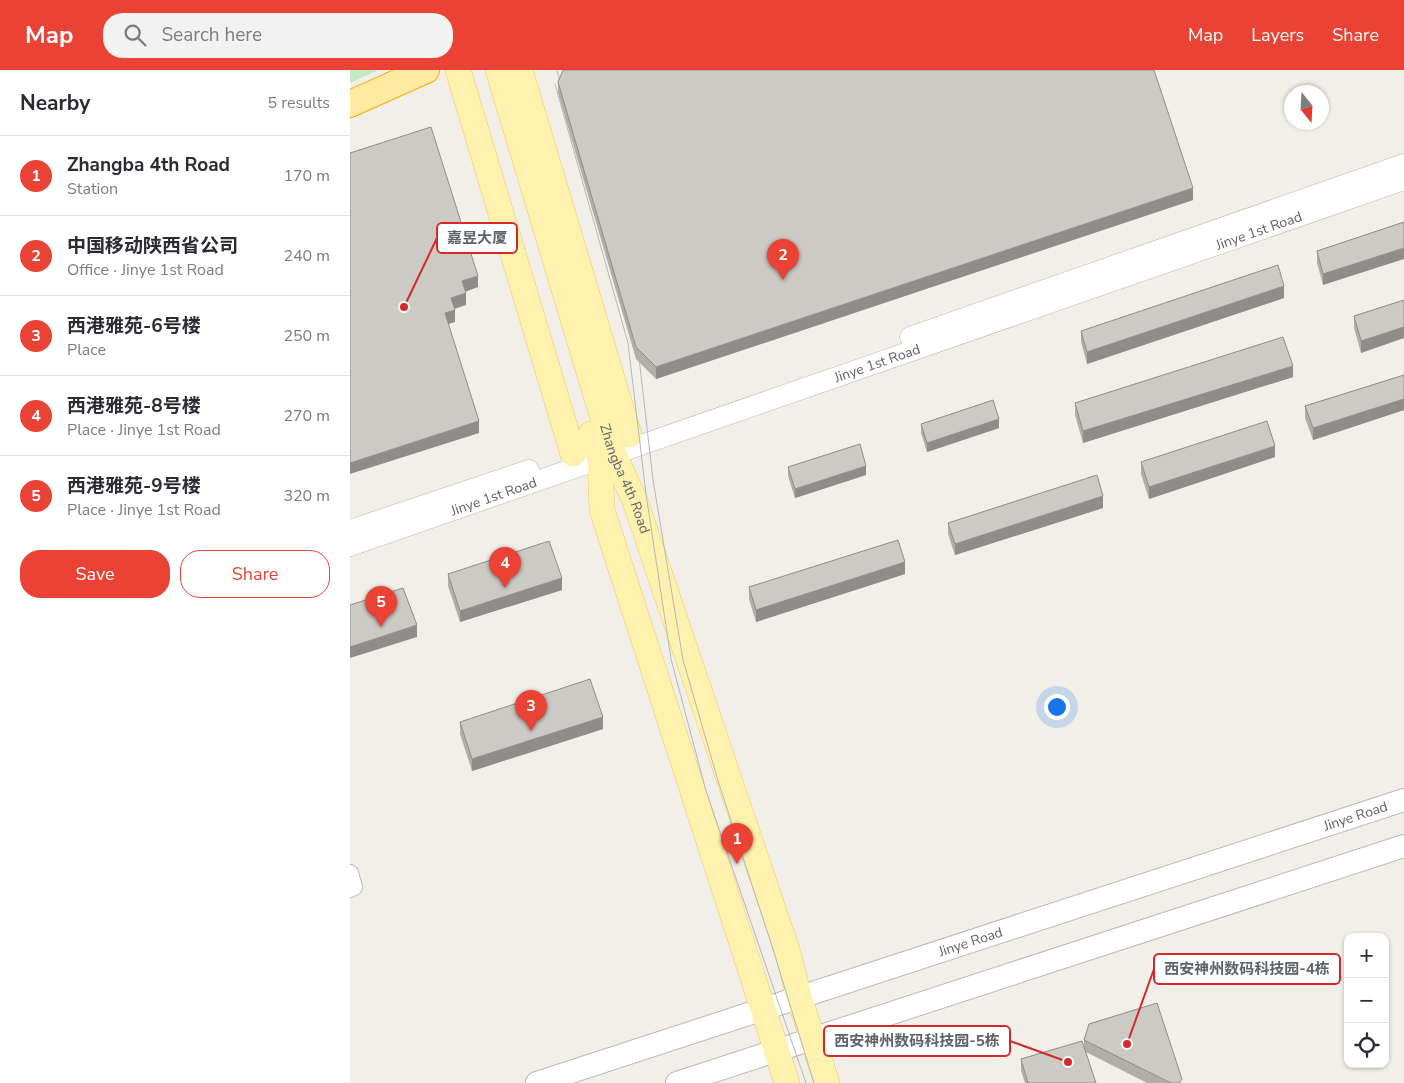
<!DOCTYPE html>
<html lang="en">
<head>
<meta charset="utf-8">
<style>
  body { margin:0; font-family:"Nunito Sans","Noto Sans SC",sans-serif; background:#f2f2f3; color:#2b2b33 }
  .controls { position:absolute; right:15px; bottom:15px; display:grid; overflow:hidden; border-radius:10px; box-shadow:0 1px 4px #0004 }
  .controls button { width:45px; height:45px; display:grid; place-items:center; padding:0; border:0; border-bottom:1px solid #e1e1e2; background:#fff; color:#2b2b33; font:25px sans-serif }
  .compass { position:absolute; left:934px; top:15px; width:45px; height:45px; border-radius:50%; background:#fff; box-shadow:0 1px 4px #0004; rotate:162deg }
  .you { position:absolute; left:706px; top:636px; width:18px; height:18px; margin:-12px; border:4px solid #fff; border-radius:50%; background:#1a73e8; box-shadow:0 0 0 8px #1a73e833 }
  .badge { display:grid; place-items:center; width:32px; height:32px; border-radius:50%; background:#ea4335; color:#fff; font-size:16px; font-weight:700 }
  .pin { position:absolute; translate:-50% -41px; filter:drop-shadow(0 1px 2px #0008) }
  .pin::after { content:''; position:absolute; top:26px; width:18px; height:15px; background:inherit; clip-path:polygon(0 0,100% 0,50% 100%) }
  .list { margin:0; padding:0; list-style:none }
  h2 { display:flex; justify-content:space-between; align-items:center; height:65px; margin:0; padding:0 20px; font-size:21px }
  h2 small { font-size:16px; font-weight:400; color:#7c7c81 }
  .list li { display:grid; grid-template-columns:32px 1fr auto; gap:15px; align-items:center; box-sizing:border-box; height:80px; padding:0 20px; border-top:1px solid #e1e1e2 }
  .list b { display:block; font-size:19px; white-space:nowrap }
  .list p { margin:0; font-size:16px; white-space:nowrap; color:#7c7c81 }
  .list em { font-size:16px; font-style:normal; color:#7c7c81 }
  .actions { display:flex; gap:10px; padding:15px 20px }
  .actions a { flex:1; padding:11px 0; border:1px solid #ea4335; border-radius:20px; text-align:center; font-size:18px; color:#ea4335 }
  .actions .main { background:#ea4335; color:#fff }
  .icon { flex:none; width:28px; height:28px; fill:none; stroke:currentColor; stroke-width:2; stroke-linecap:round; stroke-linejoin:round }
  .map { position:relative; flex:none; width:1054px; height:1013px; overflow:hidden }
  header { display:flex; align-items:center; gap:30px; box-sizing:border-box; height:70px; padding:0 25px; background:#ea4335; color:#fff }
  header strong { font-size:24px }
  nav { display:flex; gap:28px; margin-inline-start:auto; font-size:18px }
  .search { width:350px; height:45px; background:#f2f2f3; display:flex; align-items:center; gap:12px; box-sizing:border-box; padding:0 18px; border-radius:20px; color:#7c7c81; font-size:19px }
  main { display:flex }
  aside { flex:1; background:#fff }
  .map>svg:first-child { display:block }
</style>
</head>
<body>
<header>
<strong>Map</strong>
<div class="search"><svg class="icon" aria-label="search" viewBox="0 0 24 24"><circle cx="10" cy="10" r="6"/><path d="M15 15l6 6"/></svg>Search here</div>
<nav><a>Map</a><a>Layers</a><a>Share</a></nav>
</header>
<main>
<aside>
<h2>Nearby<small>5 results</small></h2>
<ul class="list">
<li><span class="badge">1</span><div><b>Zhangba 4th Road</b><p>Station</p></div><em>170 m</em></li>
<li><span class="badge">2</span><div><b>中国移动陕西省公司</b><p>Office · Jinye 1st Road</p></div><em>240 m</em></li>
<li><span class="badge">3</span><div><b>西港雅苑-6号楼</b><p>Place</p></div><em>250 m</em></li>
<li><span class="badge">4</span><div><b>西港雅苑-8号楼</b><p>Place · Jinye 1st Road</p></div><em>270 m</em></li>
<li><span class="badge">5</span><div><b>西港雅苑-9号楼</b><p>Place · Jinye 1st Road</p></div><em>320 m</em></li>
</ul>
<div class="actions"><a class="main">Save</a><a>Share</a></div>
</aside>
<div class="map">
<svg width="1054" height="1013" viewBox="0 0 1054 1013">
  <rect width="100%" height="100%" fill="#f1efe8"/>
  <path fill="#c5e8c5" d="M 0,0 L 28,0 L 0,13 Z"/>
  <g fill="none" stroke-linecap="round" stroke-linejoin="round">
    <g stroke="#b5b8bc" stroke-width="18">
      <path id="minor" d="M 0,803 L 4,817 L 0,819"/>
    </g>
    <g stroke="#b5b8bc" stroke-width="21">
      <g id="tertiary">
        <path d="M 560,267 L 1054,94"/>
        <path d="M 0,460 L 179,400"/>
        <path id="s1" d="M 0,476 L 1054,110"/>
      </g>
    </g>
    <g stroke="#b6babf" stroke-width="24">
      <g id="secondary">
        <path id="s2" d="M 187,1013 L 1054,730"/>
        <path d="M 327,1013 L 1054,776"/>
      </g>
    </g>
    <g stroke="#f2c960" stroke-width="26">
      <g id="primary">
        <path d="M 108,0 L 223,384"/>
        <path id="s3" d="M 148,0 L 264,385 L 285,431 L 438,883 L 449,927 L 477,1013"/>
        <path d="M 170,0 L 279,365"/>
        <path d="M 241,364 L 250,389 L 252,440 L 437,1013"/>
      </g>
    </g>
    <g stroke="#f9ab00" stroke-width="28">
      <path id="trunk" d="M 0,34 L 76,0"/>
    </g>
    <use href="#minor" stroke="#fff" stroke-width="16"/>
    <use href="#tertiary" stroke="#fff" stroke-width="20"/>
    <use href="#secondary" stroke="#fff" stroke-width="22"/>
    <use href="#primary" stroke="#fff2af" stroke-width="25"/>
    <use href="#trunk" stroke="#feeaa1" stroke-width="26"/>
    <path stroke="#b6b7b8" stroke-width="1" d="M 207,0 L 213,22
      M 205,14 L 278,273 L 296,424 L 321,589 L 356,721 L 456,1013
      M 288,279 L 303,410 L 333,590 L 369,714 L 421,873 L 464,1013"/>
  </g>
  <path fill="#afaea9" d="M 208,12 L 843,130 L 306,309 L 286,289 L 208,23 Z
    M 1054,152 L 973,215 L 967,193 L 967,181 Z
    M 934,228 L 737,294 L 731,272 L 731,261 Z
    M 1054,230 L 1011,283 L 1004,258 L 1004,246 Z
    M 1054,305 L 1054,340 L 963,370 L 955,348 L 955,336 Z
    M 943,307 L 733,373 L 725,345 L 725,333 Z
    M 571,354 L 649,358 L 577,382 L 571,363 Z
    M 925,387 L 799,429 L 791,404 L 791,392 Z
    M 438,397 L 516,405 L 445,428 L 438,406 Z
    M 753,438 L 605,485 L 598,464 L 598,453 Z
    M 98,504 L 212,520 L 110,552 L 98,516 Z
    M 555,504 L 406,552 L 399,529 L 399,517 Z
    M 110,652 L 253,659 L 122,701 L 110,664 Z
    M 734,970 L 832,1013 L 797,1013 L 736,982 L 746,1013 L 675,1013 L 671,1001 L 671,989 L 734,978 Z"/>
  <path fill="#8f8d8a" d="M 843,118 L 843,130 L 306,309 L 306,297 Z
    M 1054,178 L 1054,189 L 973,215 L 973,204 Z
    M 128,206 L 128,217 L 112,223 L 112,211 Z
    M 934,216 L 934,228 L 737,294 L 737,282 Z
    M 116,223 L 116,235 L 101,240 L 101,228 Z
    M 105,240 L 105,252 L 95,255 L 95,243 Z
    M 1054,257 L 1054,268 L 1011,283 L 1011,271 Z
    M 943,296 L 943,307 L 733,373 L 733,361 Z
    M 1054,329 L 1054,340 L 963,370 L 963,358 Z
    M 649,349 L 649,358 L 577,382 L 577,373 Z
    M 129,351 L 129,363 L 0,404 L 0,393 Z
    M 925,376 L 925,387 L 799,429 L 799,417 Z
    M 516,396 L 516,405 L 445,428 L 445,419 Z
    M 753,426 L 753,438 L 605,485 L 605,474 Z
    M 555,492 L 555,504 L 406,552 L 406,540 Z
    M 212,508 L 212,520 L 110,552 L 110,541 Z
    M 67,555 L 67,567 L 0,588 L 0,577 Z
    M 253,647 L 253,659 L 122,701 L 122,689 Z"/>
  <path fill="#cccac5" stroke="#8f8d8a" d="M 213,0 L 804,0 L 843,118 L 306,297 L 286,277 L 208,12 Z
    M 81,57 L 128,206 L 112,211 L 116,223 L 101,228 L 105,240 L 95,243 L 129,351 L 0,393 L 0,83 Z
    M 1054,152 L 1054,178 L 973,204 L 967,181 Z
    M 928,195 L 934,216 L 737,282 L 731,261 Z
    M 1054,230 L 1054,257 L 1011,271 L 1004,246 Z
    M 933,267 L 943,296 L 733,361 L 725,333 Z
    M 1054,305 L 1054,329 L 963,358 L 955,336 Z
    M 643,330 L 649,349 L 577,373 L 571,354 Z
    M 917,351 L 925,376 L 799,417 L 791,392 Z
    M 510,374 L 516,396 L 445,419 L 438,397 Z
    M 747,405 L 753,426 L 605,474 L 598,453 Z
    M 548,470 L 555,492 L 406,540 L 399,517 Z
    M 199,471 L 212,508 L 110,541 L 98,504 Z
    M 53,518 L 67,555 L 0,577 L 0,535 Z
    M 240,609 L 253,647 L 122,689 L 110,652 Z
    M 807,933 L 832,1009 L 829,1013 L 821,1013 L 734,970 L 739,954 Z
    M 732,971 L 746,1013 L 678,1013 L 671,989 Z"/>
  <g text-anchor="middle" stroke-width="4.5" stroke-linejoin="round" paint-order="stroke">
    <g font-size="14" fill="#5f6368" stroke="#fff">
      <text dy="5" stroke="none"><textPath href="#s1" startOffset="962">Jinye 1st Road</textPath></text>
      <text dy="5" stroke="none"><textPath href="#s1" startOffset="558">Jinye 1st Road</textPath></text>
      <text dy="5" stroke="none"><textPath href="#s3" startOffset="428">Zhangba 4th Road</textPath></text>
      <text dy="5" stroke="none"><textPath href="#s1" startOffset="152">Jinye 1st Road</textPath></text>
      <text dy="5" stroke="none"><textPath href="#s2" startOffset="861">Jinye Road</textPath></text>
      <text dy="5" stroke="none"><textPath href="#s2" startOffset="456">Jinye Road</textPath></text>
    </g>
  </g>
  <path fill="none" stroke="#d62828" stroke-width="2" d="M54 237L87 168M777 974L804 899M718 992L660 971"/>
  <g fill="#d62828" stroke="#fff" stroke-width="2">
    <circle cx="54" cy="237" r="5"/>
    <circle cx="777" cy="974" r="5"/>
    <circle cx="718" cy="992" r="5"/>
  </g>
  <g fill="#fff" stroke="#d62828" stroke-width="2">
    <rect x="87" y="153" width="80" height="30" rx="5"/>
    <rect x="804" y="884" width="186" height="30" rx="5"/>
    <rect x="474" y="956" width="186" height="30" rx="5"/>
  </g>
  <g font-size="15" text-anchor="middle" font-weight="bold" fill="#5f6368">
    <text x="127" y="173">嘉昱大厦</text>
    <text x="897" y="904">西安神州数码科技园-4栋</text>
    <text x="567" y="976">西安神州数码科技园-5栋</text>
  </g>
</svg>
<div class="controls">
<button>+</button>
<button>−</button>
<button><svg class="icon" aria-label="locate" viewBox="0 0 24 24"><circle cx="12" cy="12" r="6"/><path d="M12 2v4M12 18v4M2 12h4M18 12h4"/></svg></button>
</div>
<svg class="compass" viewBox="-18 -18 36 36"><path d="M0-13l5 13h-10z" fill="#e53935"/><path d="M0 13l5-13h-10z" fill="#7c7c81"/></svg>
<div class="you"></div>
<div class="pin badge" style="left:387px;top:794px">1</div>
<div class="pin badge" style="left:433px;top:210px">2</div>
<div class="pin badge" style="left:181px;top:661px">3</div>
<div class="pin badge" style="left:155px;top:518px">4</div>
<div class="pin badge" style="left:31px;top:557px">5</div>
</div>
</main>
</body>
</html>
